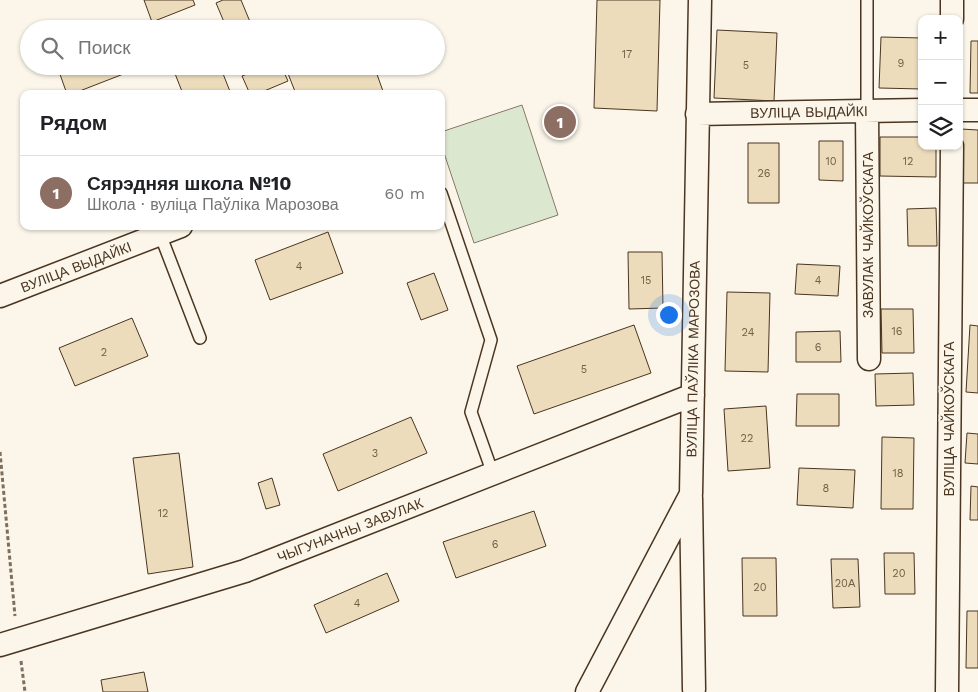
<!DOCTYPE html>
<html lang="ru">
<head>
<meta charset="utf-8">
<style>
  body { margin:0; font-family:"Work Sans",sans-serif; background:#f6f6f6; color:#202124 }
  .controls { position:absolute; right:15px; top:15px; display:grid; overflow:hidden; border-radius:10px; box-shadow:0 1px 4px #0004 }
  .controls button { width:45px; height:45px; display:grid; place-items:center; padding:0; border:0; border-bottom:1px solid #e0e0e0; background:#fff; color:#202124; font:25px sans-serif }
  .you { position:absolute; left:668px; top:314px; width:18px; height:18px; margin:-12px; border:4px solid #fff; border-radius:50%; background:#1a73e8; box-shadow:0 0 0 8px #1a73e833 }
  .badge { display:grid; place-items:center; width:32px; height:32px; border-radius:50%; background:#d93025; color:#fff; font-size:16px; font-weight:700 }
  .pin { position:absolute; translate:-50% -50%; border:2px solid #fff; box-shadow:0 1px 5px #0006 }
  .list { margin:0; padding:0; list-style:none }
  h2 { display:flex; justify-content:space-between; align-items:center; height:65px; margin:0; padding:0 20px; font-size:21px }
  h2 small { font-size:16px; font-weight:400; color:#757577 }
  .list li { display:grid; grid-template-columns:32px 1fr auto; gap:15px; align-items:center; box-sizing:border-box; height:75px; padding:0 20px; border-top:1px solid #e0e0e0 }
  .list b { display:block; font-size:19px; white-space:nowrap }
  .list p { margin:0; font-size:16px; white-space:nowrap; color:#757577 }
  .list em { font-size:16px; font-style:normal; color:#757577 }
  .icon { flex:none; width:28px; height:28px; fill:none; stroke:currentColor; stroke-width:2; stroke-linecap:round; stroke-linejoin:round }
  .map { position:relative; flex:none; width:978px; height:692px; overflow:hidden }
  .search { position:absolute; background:#fff; box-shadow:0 1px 4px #0004; left:20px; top:20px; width:425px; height:55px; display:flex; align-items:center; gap:12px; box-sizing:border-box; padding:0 18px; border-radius:28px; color:#757577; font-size:19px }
  .panel { position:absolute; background:#fff; box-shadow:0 1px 4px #0004; left:20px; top:90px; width:425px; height:140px; border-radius:10px }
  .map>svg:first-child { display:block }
</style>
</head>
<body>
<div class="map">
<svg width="978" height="692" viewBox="0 0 978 692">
  <rect width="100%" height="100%" fill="#fbf6e9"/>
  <path fill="#dce7d0" stroke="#887966" d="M 522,105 L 558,215 L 474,243 L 441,144 L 441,132 Z"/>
  <path fill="#ecdcbc" stroke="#4a3520" d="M 144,0 L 193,0 L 195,5 L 152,22 Z
    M 223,0 L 241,0 L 253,29 L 227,29 L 216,3 Z
    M 597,0 L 660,0 L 657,111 L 594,108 Z
    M 717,30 L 777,33 L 774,101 L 714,98 Z
    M 881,37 L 922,38 L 922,89 L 879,88 Z
    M 971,41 L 978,41 L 978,93 L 970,93 Z
    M 57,66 L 144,66 L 72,94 L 67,94 Z
    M 172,66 L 220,66 L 231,94 L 183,94 Z
    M 243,66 L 281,66 L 288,81 L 257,94 L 250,94 L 242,76 L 247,74 Z
    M 285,66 L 340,66 L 341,68 L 346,66 L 374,66 L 384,94 L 296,94 Z
    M 961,129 L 978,130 L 978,183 L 959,183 Z
    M 880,137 L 922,137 L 922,146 L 936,146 L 936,177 L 880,176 Z
    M 819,141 L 843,141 L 843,181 L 819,180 Z
    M 748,143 L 779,143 L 779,203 L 748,203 Z
    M 936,208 L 937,246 L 908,246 L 907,209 Z
    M 328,232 L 343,273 L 270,300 L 255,260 Z
    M 628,252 L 662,252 L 663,308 L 629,309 Z
    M 797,264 L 840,266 L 838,296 L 795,294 Z
    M 434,273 L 448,310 L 421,320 L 407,283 Z
    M 727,292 L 770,293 L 768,372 L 725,371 Z
    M 881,309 L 913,309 L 914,353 L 882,353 Z
    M 132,318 L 148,356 L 75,386 L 59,348 Z
    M 634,325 L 651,373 L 534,414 L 517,366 Z
    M 970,325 L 978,326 L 978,393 L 966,392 Z
    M 840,331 L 841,362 L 796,362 L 796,332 Z
    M 913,373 L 914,405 L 876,406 L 875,374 Z
    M 797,394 L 839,394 L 839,426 L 796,426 Z
    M 766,406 L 770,468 L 728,471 L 724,409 Z
    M 411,417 L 427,453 L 338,491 L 323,454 Z
    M 967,433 L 978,434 L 978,464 L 965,463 Z
    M 882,437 L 914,438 L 913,509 L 881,509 Z
    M 179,453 L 193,567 L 148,574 L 133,458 Z
    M 799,468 L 855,470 L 853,508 L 797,505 Z
    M 272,478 L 280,505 L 266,509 L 258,483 Z
    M 971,486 L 978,487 L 978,520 L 970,520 Z
    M 534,511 L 546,546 L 456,578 L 443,542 Z
    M 884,553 L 914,553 L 915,594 L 885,594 Z
    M 742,558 L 776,558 L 777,616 L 743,616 Z
    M 831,559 L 858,559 L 860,607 L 833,608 Z
    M 387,573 L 399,601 L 326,633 L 314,605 Z
    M 967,611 L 978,611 L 978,668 L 966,668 Z
    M 144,672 L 148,692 L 103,692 L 101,680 Z"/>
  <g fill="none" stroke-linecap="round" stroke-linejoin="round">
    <g stroke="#4a3520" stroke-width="14">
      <path id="lane" d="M 867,111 L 867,0
        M 441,193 L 491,340 L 471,412 L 493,474
        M 160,234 L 200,338"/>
    </g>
    <g stroke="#4a3520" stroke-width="25">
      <path id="street" d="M 952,19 L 952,0
        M 959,110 L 978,110
        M 867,111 L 869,359
        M 697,114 L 922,110
        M 0,296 L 181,226
        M 691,498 L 694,689
        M 0,645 L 245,571 L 693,395
        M 587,692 L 691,494 L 700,0
        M 947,692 L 952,146"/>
    </g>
    <path stroke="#7f6f5c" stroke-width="3" stroke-dasharray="4 2.5" stroke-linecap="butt" d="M 0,452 L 15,616
      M 21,661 L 25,692"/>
    <use href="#lane" stroke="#fbf6e9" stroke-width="11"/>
    <use href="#street" stroke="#fbf6e9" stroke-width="22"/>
  </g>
  <g text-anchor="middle" stroke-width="4" stroke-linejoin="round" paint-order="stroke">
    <g font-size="11" fill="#725f47">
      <text x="627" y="58">17</text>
      <text x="901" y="67">9</text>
      <text x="746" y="69">5</text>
      <text x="831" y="165">10</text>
      <text x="908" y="165">12</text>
      <text x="764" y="177">26</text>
      <text x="299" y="270">4</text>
      <text x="646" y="284">15</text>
      <text x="818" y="284">4</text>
      <text x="897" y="335">16</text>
      <text x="748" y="336">24</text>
      <text x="818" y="351">6</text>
      <text x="104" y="356">2</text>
      <text x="584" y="373">5</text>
      <text x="747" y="442">22</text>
      <text x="375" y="457">3</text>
      <text x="898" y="477">18</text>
      <text x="826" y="492">8</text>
      <text x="163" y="517">12</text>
      <text x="495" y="548">6</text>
      <text x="899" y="577">20</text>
      <text x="845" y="587">20А</text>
      <text x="760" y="591">20</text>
      <text x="357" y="607">4</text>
    </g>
    <g font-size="14" fill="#4a3520" stroke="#fbf6e9">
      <text transform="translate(809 112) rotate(-1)" y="5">ВУЛІЦА ВЫДАЙКІ</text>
      <text transform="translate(868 235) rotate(-90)" y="5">ЗАВУЛАК ЧАЙКОЎСКАГА</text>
      <text transform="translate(76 267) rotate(-21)" y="5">ВУЛІЦА ВЫДАЙКІ</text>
      <text transform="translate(693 359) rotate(-89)" y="5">ВУЛІЦА ПАЎЛІКА МАРОЗОВА</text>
      <text transform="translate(949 419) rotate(-90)" y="5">ВУЛІЦА ЧАЙКОЎСКАГА</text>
      <text transform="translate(350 530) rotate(-21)" y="5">ЧЫГУНАЧНЫ ЗАВУЛАК</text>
    </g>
  </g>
</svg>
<div class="controls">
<button>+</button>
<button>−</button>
<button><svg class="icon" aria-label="layers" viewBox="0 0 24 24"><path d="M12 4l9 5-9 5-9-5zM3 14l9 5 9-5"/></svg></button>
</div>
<div class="you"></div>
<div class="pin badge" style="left:560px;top:122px;background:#8d6e63">1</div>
<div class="search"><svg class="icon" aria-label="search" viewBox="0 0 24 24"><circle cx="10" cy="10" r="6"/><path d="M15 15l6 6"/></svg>Поиск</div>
<section class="panel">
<h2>Рядом<small></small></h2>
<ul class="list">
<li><span class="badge" style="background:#8d6e63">1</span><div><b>Сярэдняя школа №10</b><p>Школа · вуліца Паўліка Марозова</p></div><em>60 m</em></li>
</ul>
</section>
</div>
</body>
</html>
